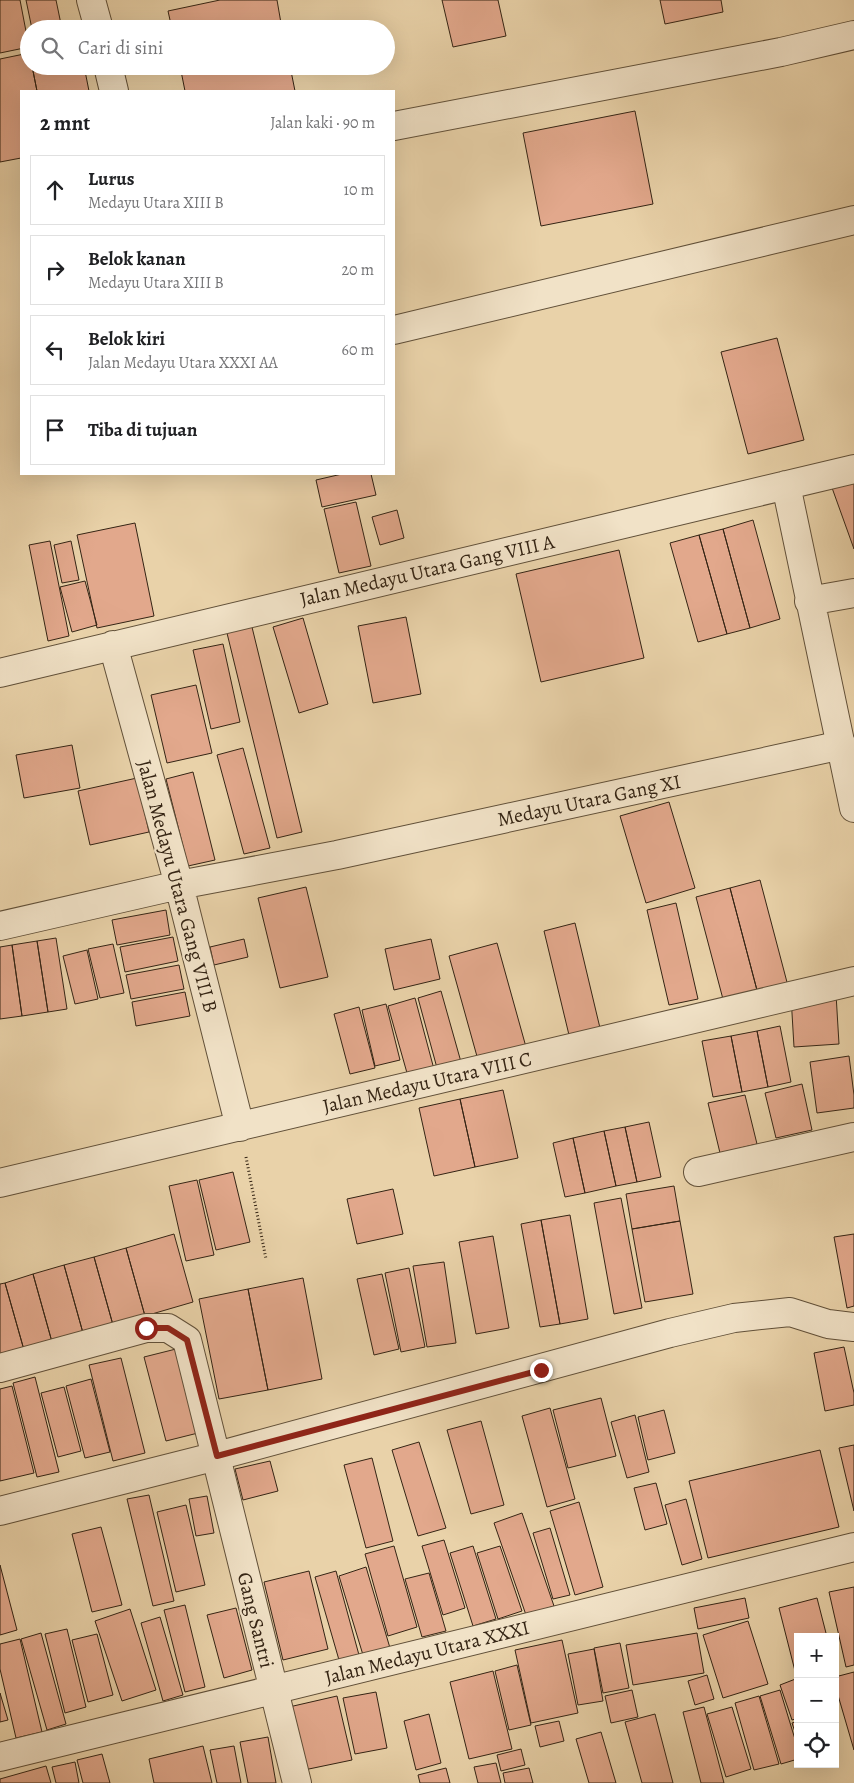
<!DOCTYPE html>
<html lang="id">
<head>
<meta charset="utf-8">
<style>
  body { margin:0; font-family:Alegreya,serif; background:#f2f2f2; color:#202124 }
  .controls { position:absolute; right:15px; bottom:15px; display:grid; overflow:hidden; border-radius:0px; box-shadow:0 5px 20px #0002 }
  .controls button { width:45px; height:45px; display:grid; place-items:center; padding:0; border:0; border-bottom:1px solid #e0e0e0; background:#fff; color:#202124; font:25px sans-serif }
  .stop { position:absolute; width:15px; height:15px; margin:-11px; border:4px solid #8f2418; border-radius:50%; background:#fff }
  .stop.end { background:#8f2418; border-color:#fff; box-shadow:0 1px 5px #0008 }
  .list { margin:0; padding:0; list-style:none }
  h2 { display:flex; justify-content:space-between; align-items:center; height:65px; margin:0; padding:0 20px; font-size:21px }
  h2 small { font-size:16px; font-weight:400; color:#757577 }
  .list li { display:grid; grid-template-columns:32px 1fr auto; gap:15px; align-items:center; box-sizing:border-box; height:70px; margin:0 10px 10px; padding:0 10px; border:1px solid #e0e0e0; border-radius:0px }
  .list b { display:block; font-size:19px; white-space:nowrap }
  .list p { margin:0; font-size:16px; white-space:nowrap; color:#757577 }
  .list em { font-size:16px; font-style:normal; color:#757577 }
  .icon { flex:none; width:28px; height:28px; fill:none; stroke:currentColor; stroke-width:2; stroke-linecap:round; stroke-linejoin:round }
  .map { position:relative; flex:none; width:854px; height:1783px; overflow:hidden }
  .search { position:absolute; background:#fff; box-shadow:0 5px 20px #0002; left:20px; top:20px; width:375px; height:55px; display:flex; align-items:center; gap:12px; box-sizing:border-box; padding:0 18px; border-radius:28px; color:#757577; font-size:19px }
  .panel { position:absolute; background:#fff; box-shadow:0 5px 20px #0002; left:20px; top:90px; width:375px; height:385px; border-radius:0px }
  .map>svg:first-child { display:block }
</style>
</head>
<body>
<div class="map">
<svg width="854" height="1783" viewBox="0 0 854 1783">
  <rect width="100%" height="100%" fill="#e9d2a9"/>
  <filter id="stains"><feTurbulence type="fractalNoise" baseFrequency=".004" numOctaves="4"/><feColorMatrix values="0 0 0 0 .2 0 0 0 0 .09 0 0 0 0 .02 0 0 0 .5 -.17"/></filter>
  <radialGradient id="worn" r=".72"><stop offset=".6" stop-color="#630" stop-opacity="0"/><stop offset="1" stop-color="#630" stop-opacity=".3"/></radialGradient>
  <path fill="#e2a88c" stroke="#342414" d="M 0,0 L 20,0 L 29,47 L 0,53 Z
    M 26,0 L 56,0 L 62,29 L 32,29 Z
    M 220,0 L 277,0 L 282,29 L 172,29 L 168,11 Z
    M 442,0 L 498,0 L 506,36 L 453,47 Z
    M 660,0 L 721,0 L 723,12 L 665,24 Z
    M 29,53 L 29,66 L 32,66 L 37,91 L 21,91 L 21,158 L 0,162 L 0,59 Z
    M 32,66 L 84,66 L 89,91 L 37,91 Z
    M 180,66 L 290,66 L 295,91 L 185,91 Z
    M 635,111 L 653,204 L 541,226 L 523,133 Z
    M 777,338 L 804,440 L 748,454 L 721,352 Z
    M 342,474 L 371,474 L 376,495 L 322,507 L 316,480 Z
    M 854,481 L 854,549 L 831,485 Z
    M 356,502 L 371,566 L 339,573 L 324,509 Z
    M 397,510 L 404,538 L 380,545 L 372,517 Z
    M 753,520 L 780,619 L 750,628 L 723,529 Z
    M 135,523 L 154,616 L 97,628 L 77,535 Z
    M 723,529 L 750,628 L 727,634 L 699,535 Z
    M 699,535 L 727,634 L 698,642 L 670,543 Z
    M 50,541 L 69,636 L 48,641 L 29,545 Z
    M 71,541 L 79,580 L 62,583 L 54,545 Z
    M 619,550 L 644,658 L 541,682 L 516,574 Z
    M 85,581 L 97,625 L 72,632 L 60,587 Z
    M 406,617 L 421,694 L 373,703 L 358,626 Z
    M 303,618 L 328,704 L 299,713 L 273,627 Z
    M 251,623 L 302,832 L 277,838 L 226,629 Z
    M 223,644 L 240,722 L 211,729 L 193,650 Z
    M 196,685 L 212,753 L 167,763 L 151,695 Z
    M 72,745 L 80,788 L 24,798 L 16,755 Z
    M 243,748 L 270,848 L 244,854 L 217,755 Z
    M 193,772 L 215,860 L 188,866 L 166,779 Z
    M 137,778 L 149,832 L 90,845 L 78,791 Z
    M 669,802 L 695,888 L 646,903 L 620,816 Z
    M 760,880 L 788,986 L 758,994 L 730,888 Z
    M 306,887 L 328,977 L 280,988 L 258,898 Z
    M 730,888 L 758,994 L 724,1003 L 696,897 Z
    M 676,903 L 698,999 L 669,1005 L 647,910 Z
    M 166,910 L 170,935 L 117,945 L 112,920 Z
    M 575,923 L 600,1028 L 569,1035 L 544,931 Z
    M 173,937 L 178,961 L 125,972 L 120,947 Z
    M 56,938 L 67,1009 L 48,1012 L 37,941 Z
    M 244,939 L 248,957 L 214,965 L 210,947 Z
    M 431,939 L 440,979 L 394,990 L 385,949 Z
    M 37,941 L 48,1012 L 22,1016 L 12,945 Z
    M 497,943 L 526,1047 L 478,1060 L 449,956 Z
    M 113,944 L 124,993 L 100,998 L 88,949 Z
    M 12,945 L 22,1016 L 0,1019 L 0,947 Z
    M 87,950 L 98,999 L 75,1004 L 63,956 Z
    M 179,965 L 184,989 L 131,999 L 126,975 Z
    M 441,991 L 461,1062 L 437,1068 L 418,998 Z
    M 185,992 L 190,1016 L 136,1026 L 132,1002 Z
    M 836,994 L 839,1044 L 794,1047 L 791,996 Z
    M 415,998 L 435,1073 L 409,1080 L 388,1006 Z
    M 386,1004 L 400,1060 L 375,1066 L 362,1010 Z
    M 359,1007 L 375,1068 L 350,1074 L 334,1014 Z
    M 780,1026 L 791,1082 L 768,1087 L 757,1031 Z
    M 757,1031 L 768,1087 L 742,1092 L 731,1036 Z
    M 731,1036 L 742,1092 L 713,1097 L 702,1041 Z
    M 849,1056 L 854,1095 L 854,1108 L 817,1113 L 810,1062 Z
    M 802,1084 L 812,1130 L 776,1138 L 765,1093 Z
    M 503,1090 L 518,1158 L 475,1167 L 460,1099 Z
    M 745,1095 L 757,1144 L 720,1153 L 708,1103 Z
    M 460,1099 L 475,1167 L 434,1176 L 419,1108 Z
    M 649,1122 L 661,1177 L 637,1182 L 625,1127 Z
    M 625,1127 L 637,1182 L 616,1186 L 604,1131 Z
    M 604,1131 L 616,1186 L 585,1193 L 573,1138 Z
    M 573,1138 L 585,1193 L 565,1197 L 553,1143 Z
    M 233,1172 L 250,1242 L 216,1250 L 199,1180 Z
    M 197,1180 L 214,1255 L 186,1261 L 169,1186 Z
    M 674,1186 L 680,1221 L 632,1229 L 626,1194 Z
    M 393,1189 L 403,1234 L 357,1244 L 347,1199 Z
    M 621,1198 L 642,1308 L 614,1314 L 594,1203 Z
    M 570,1215 L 588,1319 L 560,1324 L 541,1220 Z
    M 541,1220 L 560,1324 L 540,1327 L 521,1224 Z
    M 680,1221 L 693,1294 L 645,1302 L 632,1229 Z
    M 174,1234 L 193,1302 L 145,1316 L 126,1248 Z
    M 854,1234 L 854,1306 L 847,1308 L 834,1237 Z
    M 493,1236 L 509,1328 L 476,1334 L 459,1242 Z
    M 126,1248 L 145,1316 L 113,1325 L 94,1257 Z
    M 94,1257 L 113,1325 L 83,1333 L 64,1265 Z
    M 444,1262 L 456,1343 L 427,1347 L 413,1266 Z
    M 64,1265 L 83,1333 L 52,1342 L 33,1274 Z
    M 409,1268 L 425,1347 L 401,1352 L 385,1273 Z
    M 33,1274 L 52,1342 L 24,1350 L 5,1283 Z
    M 382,1274 L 399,1349 L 374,1355 L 357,1279 Z
    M 303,1278 L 322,1379 L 268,1390 L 248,1289 Z
    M 5,1283 L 24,1350 L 0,1357 L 0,1284 Z
    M 248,1289 L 268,1390 L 219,1399 L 199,1299 Z
    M 844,1347 L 854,1393 L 854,1405 L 825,1411 L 814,1353 Z
    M 176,1349 L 198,1433 L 166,1441 L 144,1357 Z
    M 121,1358 L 145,1453 L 113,1461 L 89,1365 Z
    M 35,1377 L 59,1472 L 37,1477 L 13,1383 Z
    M 91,1379 L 110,1452 L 85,1458 L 66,1386 Z
    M 12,1386 L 34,1473 L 0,1481 L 0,1389 Z
    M 64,1387 L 81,1451 L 58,1457 L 41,1393 Z
    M 601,1398 L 616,1456 L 568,1468 L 553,1410 Z
    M 550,1408 L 575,1499 L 547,1507 L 522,1416 Z
    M 664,1410 L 675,1453 L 648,1460 L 638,1417 Z
    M 635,1415 L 649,1472 L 627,1478 L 611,1422 Z
    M 481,1421 L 504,1505 L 471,1514 L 447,1430 Z
    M 419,1442 L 446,1528 L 418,1536 L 392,1450 Z
    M 854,1445 L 854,1511 L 839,1448 Z
    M 820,1450 L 839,1527 L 708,1558 L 689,1481 Z
    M 372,1458 L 393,1541 L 366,1548 L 344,1465 Z
    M 270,1461 L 278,1491 L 243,1500 L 235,1469 Z
    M 656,1483 L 667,1524 L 645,1530 L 634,1488 Z
    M 149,1495 L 174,1601 L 153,1606 L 127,1499 Z
    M 207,1496 L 214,1533 L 196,1536 L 189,1499 Z
    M 686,1499 L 702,1559 L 682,1565 L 665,1505 Z
    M 579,1502 L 603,1587 L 575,1595 L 550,1511 Z
    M 186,1505 L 205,1585 L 176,1592 L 157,1512 Z
    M 522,1513 L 554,1606 L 526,1615 L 494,1523 Z
    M 101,1527 L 122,1605 L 92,1612 L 72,1534 Z
    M 550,1528 L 570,1595 L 553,1599 L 533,1533 Z
    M 444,1540 L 465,1608 L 443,1615 L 422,1546 Z
    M 394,1546 L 417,1627 L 388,1636 L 365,1554 Z
    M 473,1546 L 496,1619 L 473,1626 L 450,1553 Z
    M 500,1546 L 522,1611 L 498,1619 L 477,1553 Z
    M 0,1565 L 17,1630 L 0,1635 Z
    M 366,1567 L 390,1648 L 363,1655 L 339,1576 Z
    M 309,1571 L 328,1649 L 283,1660 L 264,1582 Z
    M 336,1571 L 359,1655 L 339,1660 L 315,1577 Z
    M 429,1573 L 446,1631 L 422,1637 L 405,1579 Z
    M 854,1587 L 854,1665 L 846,1667 L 829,1592 Z
    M 745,1598 L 749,1618 L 698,1629 L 694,1608 Z
    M 817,1598 L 827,1637 L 798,1637 L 798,1670 L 795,1671 L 779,1608 Z
    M 185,1605 L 205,1687 L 185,1692 L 164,1610 Z
    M 236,1608 L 252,1670 L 224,1678 L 207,1615 Z
    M 130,1609 L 156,1690 L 122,1701 L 95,1621 Z
    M 160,1617 L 183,1695 L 163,1701 L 141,1623 Z
    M 748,1621 L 768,1684 L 723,1698 L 703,1635 Z
    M 67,1629 L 86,1707 L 65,1713 L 45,1634 Z
    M 41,1633 L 66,1724 L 47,1730 L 21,1639 Z
    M 697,1633 L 704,1673 L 633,1685 L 626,1645 Z
    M 97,1634 L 113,1695 L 88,1702 L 72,1640 Z
    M 20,1639 L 42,1732 L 16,1738 L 0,1669 L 0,1644 Z
    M 562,1640 L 578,1713 L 531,1723 L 515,1650 Z
    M 620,1643 L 629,1688 L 603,1693 L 594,1648 Z
    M 594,1649 L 603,1701 L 578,1705 L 568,1654 Z
    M 517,1665 L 531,1725 L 509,1730 L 495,1671 Z
    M 493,1671 L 512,1749 L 469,1759 L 450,1682 Z
    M 854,1672 L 854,1750 L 835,1685 L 835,1677 Z
    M 707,1675 L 714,1699 L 695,1705 L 688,1681 Z
    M 798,1678 L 798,1718 L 792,1720 L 780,1685 Z
    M 632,1690 L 638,1717 L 611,1723 L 605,1696 Z
    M 780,1690 L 798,1749 L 798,1759 L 781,1764 L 760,1696 Z
    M 376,1692 L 387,1748 L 355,1754 L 343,1698 Z
    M 0,1693 L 8,1720 L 0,1722 Z
    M 337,1696 L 352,1760 L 304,1770 L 289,1707 Z
    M 759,1696 L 779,1764 L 754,1770 L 735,1703 Z
    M 704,1707 L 724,1783 L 701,1783 L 683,1712 Z
    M 732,1707 L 751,1769 L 726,1777 L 707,1714 Z
    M 429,1714 L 441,1763 L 416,1770 L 404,1721 Z
    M 655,1714 L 673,1783 L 642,1783 L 625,1722 Z
    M 559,1721 L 564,1741 L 540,1747 L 535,1726 Z
    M 798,1721 L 798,1741 L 792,1723 Z
    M 601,1732 L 616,1783 L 589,1783 L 576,1739 Z
    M 268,1737 L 276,1783 L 248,1783 L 240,1742 Z
    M 203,1746 L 212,1783 L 154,1783 L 149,1759 Z
    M 234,1746 L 241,1783 L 217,1783 L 210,1750 Z
    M 521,1749 L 525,1765 L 501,1771 L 497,1755 Z
    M 102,1754 L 110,1783 L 83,1783 L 77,1760 Z
    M 75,1762 L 79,1783 L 56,1783 L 52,1767 Z
    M 496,1763 L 501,1783 L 478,1783 L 474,1767 Z
    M 46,1766 L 51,1783 L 0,1783 L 0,1779 Z
    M 446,1768 L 450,1783 L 420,1783 L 418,1775 Z
    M 529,1768 L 533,1783 L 505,1783 L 503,1773 Z"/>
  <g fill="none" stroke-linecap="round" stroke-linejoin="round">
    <g stroke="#615039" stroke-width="30">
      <path id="street" d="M 91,0 L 99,29
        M 108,66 L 114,91
        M 394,126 L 781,52 L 854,35
        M 394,330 L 854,220
        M 786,485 L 854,808
        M 809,601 L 854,593
        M 113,645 L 179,885 L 240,1127
        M 0,673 L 854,469
        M 0,926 L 179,885 L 337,855 L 842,745
        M 698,1172 L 854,1137
        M 0,1183 L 854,981
        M 0,1368 L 146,1328 L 168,1328 L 187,1340 L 297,1783
        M 0,1511 L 217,1456 L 670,1333 L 734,1318 L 790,1312 L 828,1324 L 854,1327
        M 0,1757 C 285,1688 569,1615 854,1547"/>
    </g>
    <path stroke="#342414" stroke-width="3" stroke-dasharray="1 2.5" stroke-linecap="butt" d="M 246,1157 L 266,1259"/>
    <use href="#street" stroke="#f1e2c7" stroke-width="28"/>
  </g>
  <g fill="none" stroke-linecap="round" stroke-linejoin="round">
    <path stroke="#8f2418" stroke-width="6" d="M 146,1328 L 168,1328 L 187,1340 L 217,1456 L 541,1370"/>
  </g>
  <g text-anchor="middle" stroke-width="4.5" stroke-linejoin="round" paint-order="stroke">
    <g font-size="20" fill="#342414" stroke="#f1e2c7">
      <text transform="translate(427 570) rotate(-13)" y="7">Jalan Medayu Utara Gang VIII A</text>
      <text transform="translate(589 800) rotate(-12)" y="7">Medayu Utara Gang XI</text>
      <text transform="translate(178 886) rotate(75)" y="7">Jalan Medayu Utara Gang VIII B</text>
      <text transform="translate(427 1082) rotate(-13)" y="7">Jalan Medayu Utara VIII C</text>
      <text transform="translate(256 1620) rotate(76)" y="7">Gang Santri</text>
      <text transform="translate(427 1652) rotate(-14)" y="7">Jalan Medayu Utara XXXI</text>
    </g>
  </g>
  <rect width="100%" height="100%" filter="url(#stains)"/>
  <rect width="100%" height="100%" fill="url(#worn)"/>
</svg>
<div class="controls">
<button>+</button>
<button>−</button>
<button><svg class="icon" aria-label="locate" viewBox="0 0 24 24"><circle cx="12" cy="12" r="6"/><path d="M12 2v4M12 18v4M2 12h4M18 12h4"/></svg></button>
</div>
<div class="stop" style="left:146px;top:1328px"></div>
<div class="stop end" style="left:541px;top:1370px"></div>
<div class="search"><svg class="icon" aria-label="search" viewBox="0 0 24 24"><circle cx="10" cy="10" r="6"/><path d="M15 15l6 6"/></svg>Cari di sini</div>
<section class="panel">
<h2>2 mnt<small>Jalan kaki · 90 m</small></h2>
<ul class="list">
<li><svg class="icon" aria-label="ahead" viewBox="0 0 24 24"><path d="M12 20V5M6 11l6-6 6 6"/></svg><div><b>Lurus</b><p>Medayu Utara XIII B</p></div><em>10 m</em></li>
<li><svg class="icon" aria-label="right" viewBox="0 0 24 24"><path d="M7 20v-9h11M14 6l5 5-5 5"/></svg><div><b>Belok kanan</b><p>Medayu Utara XIII B</p></div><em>20 m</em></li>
<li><svg class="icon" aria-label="left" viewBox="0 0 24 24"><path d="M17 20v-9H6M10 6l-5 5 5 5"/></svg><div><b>Belok kiri</b><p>Jalan Medayu Utara XXXI AA</p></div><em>60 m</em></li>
<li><svg class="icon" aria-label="arrive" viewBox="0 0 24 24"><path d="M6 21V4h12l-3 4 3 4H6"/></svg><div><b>Tiba di tujuan</b></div></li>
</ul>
</section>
</div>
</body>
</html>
